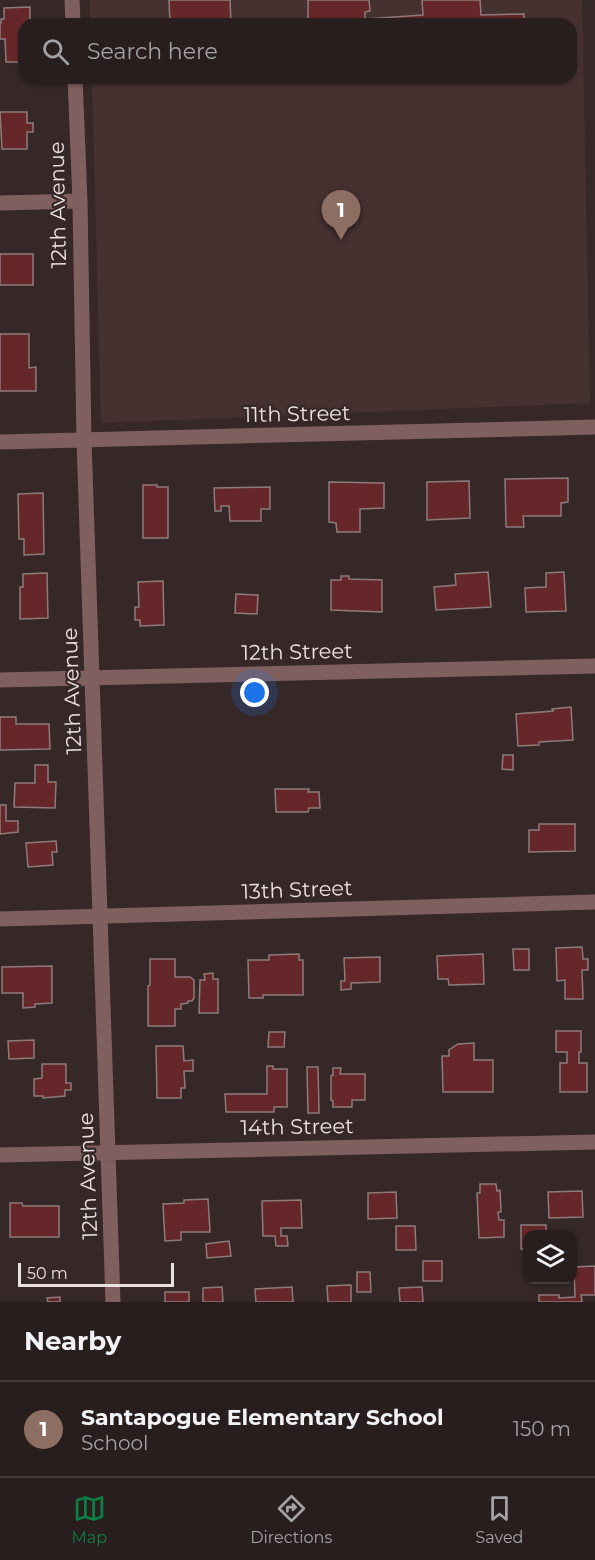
<!DOCTYPE html>
<html lang="en">
<head>
<meta charset="utf-8">
<style>
  body { margin:0; font-family:Montserrat,sans-serif; background:#312727; color:#f1f3f6 }
  .controls { position:absolute; right:18px; bottom:18px; display:grid; overflow:hidden; border-radius:12px; box-shadow:0 2px 4px #0004 }
  .controls button { width:54px; height:54px; display:grid; place-items:center; padding:0; border:0; border-bottom:2px solid #453c3c; background:#291e1e; color:#f1f3f6; font:30px sans-serif }
  .scale { position:absolute; left:18px; bottom:15px; width:156px; box-sizing:border-box; padding-left:6px; border:3px solid #ebe1e0; border-top:0; font-size:16px; line-height:21px; white-space:nowrap; color:#ebe1e0; -webkit-text-stroke:4px #372828; paint-order:stroke }
  .you { position:absolute; left:255px; top:693px; width:21px; height:21px; margin:-15px; border:4px solid #fff; border-radius:50%; background:#1a73e8; box-shadow:0 0 0 9px #1a73e833 }
  .badge { display:grid; place-items:center; width:39px; height:39px; border-radius:50%; background:#0b8043; color:#fff; font-size:20px; font-weight:700 }
  .pin { position:absolute; translate:-50% -50px; filter:drop-shadow(0 2px 3px #0008) }
  .pin::after { content:''; position:absolute; top:32px; width:21px; height:18px; background:inherit; clip-path:polygon(0 0,100% 0,50% 100%) }
  .list { margin:0; padding:0; list-style:none }
  h2 { display:flex; justify-content:space-between; align-items:center; height:78px; margin:0; padding:0 24px; font-size:26px }
  h2 small { font-size:20px; font-weight:400; color:#a5a2a4 }
  .list li { display:grid; grid-template-columns:39px 1fr auto; gap:18px; align-items:center; box-sizing:border-box; height:96px; padding:0 24px; border-top:2px solid #453c3c }
  .list b { display:block; font-size:22px; white-space:nowrap }
  .list p { margin:0; font-size:20px; white-space:nowrap; color:#a5a2a4 }
  .list em { font-size:20px; font-style:normal; color:#a5a2a4 }
  .icon { flex:none; width:33px; height:33px; fill:none; stroke:currentColor; stroke-width:2; stroke-linecap:round; stroke-linejoin:round }
  .map { position:relative; flex:none; width:595px; height:1302px; overflow:hidden }
  .search { position:absolute; background:#291e1e; box-shadow:0 2px 4px #0004; left:18px; right:18px; top:18px; height:66px; display:flex; align-items:center; gap:15px; box-sizing:border-box; padding:0 21px; border-radius:18px; color:#a5a2a4; font-size:22px }
  .sheet { height:174px; background:#291e1e }
  nav { display:flex; justify-content:space-around; align-items:center; box-sizing:border-box; height:84px; border-top:2px solid #453c3c; background:#291e1e; font-size:16px; color:#a5a2a4 }
  nav a { display:grid; justify-items:center; gap:3px }
  nav .on { color:#0b8043 }
  .map>svg:first-child { display:block }
</style>
</head>
<body>
<div class="map">
<svg width="595" height="1302" viewBox="0 0 595 1302">
  <rect width="100%" height="100%" fill="#372828"/>
  <path fill="#463131" d="M 90,0 L 582,0 L 590,403 L 101,423 L 92,78 L 571,78 L 571,24 L 90,24 Z"/>
  <path fill="#65272a" stroke="#8d7b7a" stroke-width="1.5" d="M 169,0 L 230,0 L 231,24 L 170,24 Z
    M 308,0 L 369,0 L 370,11 L 365,12 L 365,19 L 423,15 L 422,0 L 480,0 L 481,15 L 524,14 L 524,24 L 291,24 L 291,21 L 308,20 Z
    M 30,7 L 30,24 L 24,24 L 24,62 L 6,62 L 5,39 L 0,39 L 0,23 L 1,23 L 1,19 L 4,19 L 4,8 Z
    M 0,112 L 27,112 L 27,123 L 33,123 L 33,132 L 27,132 L 27,149 L 2,149 Z
    M 0,254 L 33,254 L 33,285 L 0,285 Z
    M 0,334 L 29,334 L 29,368 L 36,367 L 36,391 L 0,391 Z
    M 568,478 L 568,502 L 561,503 L 561,516 L 523,516 L 524,527 L 506,527 L 505,479 Z
    M 469,481 L 470,518 L 427,520 L 427,482 Z
    M 329,482 L 384,483 L 384,508 L 360,509 L 360,532 L 337,532 L 336,523 L 329,522 Z
    M 143,485 L 157,485 L 157,487 L 168,487 L 168,538 L 143,538 Z
    M 270,487 L 270,509 L 261,509 L 261,521 L 230,521 L 229,506 L 221,506 L 221,511 L 215,511 L 214,488 Z
    M 43,493 L 44,554 L 24,555 L 24,539 L 19,539 L 18,494 Z
    M 488,572 L 491,607 L 436,610 L 434,587 L 456,585 L 455,574 Z
    M 564,572 L 566,611 L 526,612 L 525,588 L 546,587 L 546,573 Z
    M 47,573 L 48,618 L 20,619 L 20,587 L 23,587 L 23,574 Z
    M 341,576 L 349,576 L 349,579 L 382,580 L 382,612 L 331,610 L 331,580 L 341,580 Z
    M 163,581 L 164,625 L 140,626 L 140,620 L 135,620 L 135,607 L 139,607 L 138,582 Z
    M 236,594 L 258,595 L 257,614 L 235,613 Z
    M 571,707 L 573,740 L 539,742 L 539,745 L 518,746 L 516,714 L 553,711 L 552,709 Z
    M 0,717 L 16,717 L 16,724 L 49,724 L 50,749 L 0,750 Z
    M 503,755 L 513,755 L 513,770 L 502,769 Z
    M 35,765 L 48,765 L 48,782 L 56,782 L 55,808 L 14,807 L 15,783 L 35,783 Z
    M 275,789 L 309,789 L 308,792 L 319,792 L 320,808 L 309,808 L 308,812 L 276,812 Z
    M 0,805 L 6,805 L 6,821 L 18,821 L 18,832 L 0,834 Z
    M 539,824 L 575,824 L 575,851 L 529,852 L 529,830 L 539,830 Z
    M 56,841 L 57,852 L 52,852 L 53,865 L 28,867 L 26,843 Z
    M 582,947 L 583,959 L 588,959 L 588,970 L 582,970 L 583,999 L 565,999 L 565,980 L 557,981 L 556,948 Z
    M 513,949 L 529,949 L 529,970 L 514,970 Z
    M 299,954 L 299,960 L 303,960 L 303,995 L 263,995 L 263,998 L 249,998 L 248,960 L 269,960 L 269,955 Z
    M 483,954 L 484,984 L 449,985 L 448,979 L 438,979 L 437,956 Z
    M 380,957 L 380,982 L 351,983 L 351,989 L 341,990 L 341,981 L 345,981 L 344,958 Z
    M 150,959 L 175,959 L 175,977 L 190,977 L 194,980 L 194,998 L 192,1001 L 188,1001 L 188,1003 L 181,1004 L 181,1009 L 175,1009 L 175,1026 L 148,1026 L 148,986 L 150,985 Z
    M 52,966 L 52,1003 L 35,1004 L 35,1007 L 23,1008 L 23,993 L 2,993 L 2,967 Z
    M 213,973 L 213,979 L 218,979 L 218,1013 L 199,1013 L 200,980 L 205,980 L 204,974 Z
    M 556,1031 L 581,1031 L 581,1052 L 579,1052 L 579,1063 L 587,1063 L 587,1092 L 560,1092 L 560,1063 L 567,1063 L 567,1052 L 556,1052 Z
    M 269,1032 L 285,1032 L 284,1047 L 268,1047 Z
    M 34,1040 L 34,1058 L 9,1059 L 8,1041 Z
    M 474,1043 L 474,1060 L 493,1060 L 493,1092 L 443,1092 L 442,1056 L 449,1056 L 449,1050 L 458,1044 Z
    M 156,1046 L 183,1046 L 184,1061 L 193,1060 L 193,1071 L 184,1071 L 185,1088 L 181,1088 L 181,1098 L 157,1098 Z
    M 42,1064 L 66,1064 L 66,1083 L 71,1083 L 71,1090 L 65,1090 L 65,1096 L 43,1098 L 43,1096 L 34,1096 L 34,1079 L 42,1078 Z
    M 267,1066 L 273,1066 L 273,1069 L 287,1069 L 287,1107 L 274,1107 L 274,1112 L 226,1112 L 225,1094 L 267,1094 Z
    M 307,1067 L 318,1067 L 319,1113 L 308,1113 Z
    M 333,1068 L 341,1068 L 340,1074 L 365,1074 L 365,1100 L 352,1100 L 352,1107 L 333,1107 L 333,1101 L 331,1100 L 331,1076 L 333,1075 Z
    M 480,1184 L 496,1184 L 497,1191 L 500,1190 L 501,1212 L 498,1212 L 499,1220 L 504,1220 L 504,1237 L 479,1238 L 477,1193 L 480,1193 Z
    M 582,1191 L 583,1217 L 549,1218 L 548,1192 Z
    M 396,1192 L 397,1218 L 368,1219 L 368,1193 Z
    M 208,1199 L 210,1232 L 181,1232 L 181,1240 L 165,1241 L 163,1204 L 184,1203 L 184,1200 Z
    M 301,1200 L 302,1228 L 281,1228 L 281,1236 L 287,1236 L 288,1246 L 276,1246 L 275,1236 L 263,1236 L 262,1201 Z
    M 10,1203 L 22,1203 L 23,1206 L 59,1206 L 59,1237 L 10,1237 Z
    M 521,1225 L 546,1225 L 546,1234 L 528,1234 L 528,1249 L 521,1249 Z
    M 396,1226 L 415,1226 L 416,1250 L 396,1250 Z
    M 229,1241 L 231,1256 L 207,1258 L 206,1244 Z
    M 423,1261 L 442,1261 L 442,1281 L 423,1281 Z
    M 595,1266 L 595,1295 L 581,1295 L 582,1302 L 539,1302 L 539,1295 L 559,1295 L 559,1298 L 575,1297 L 574,1267 Z
    M 357,1272 L 370,1272 L 371,1292 L 357,1292 Z
    M 351,1285 L 351,1302 L 328,1302 L 327,1286 Z
    M 222,1287 L 223,1302 L 203,1302 L 203,1288 Z
    M 292,1287 L 293,1302 L 256,1302 L 255,1289 Z
    M 422,1287 L 423,1302 L 400,1302 L 399,1288 Z
    M 165,1292 L 189,1292 L 189,1302 L 165,1302 Z
    M 60,1297 L 60,1302 L 48,1302 L 47,1298 Z"/>
  <g fill="none" stroke-linecap="round" stroke-linejoin="round">
    <path stroke="#7f605f" stroke-width="15" d="M 72,0 L 73,24
      M 75,78 L 80,201 L 84,440 L 113,1302
      M 0,203 L 80,201
      M 0,442 L 595,427
      M 0,680 L 595,666
      M 0,919 L 595,902
      M 0,1155 L 595,1142"/>
  </g>
  <g text-anchor="middle" stroke-width="4.5" stroke-linejoin="round" paint-order="stroke">
    <g font-size="21" fill="#ebe1e0" stroke="#372828">
      <text transform="translate(58 205) rotate(-91)" y="7">12th Avenue</text>
      <text transform="translate(297 414) rotate(-1)" y="7">11th Street</text>
      <text transform="translate(297 652) rotate(-1)" y="7">12th Street</text>
      <text transform="translate(72 691) rotate(-92)" y="7">12th Avenue</text>
      <text transform="translate(297 890) rotate(-2)" y="7">13th Street</text>
      <text transform="translate(297 1127) rotate(-1)" y="7">14th Street</text>
      <text transform="translate(88 1176) rotate(-92)" y="7">12th Avenue</text>
    </g>
  </g>
</svg>
<div class="controls">
<button><svg class="icon" aria-label="layers" viewBox="0 0 24 24"><path d="M12 4l9 5-9 5-9-5zM3 14l9 5 9-5"/></svg></button>
</div>
<div class="scale">50 m</div>
<div class="you"></div>
<div class="pin badge" style="left:341px;top:240px;background:#8d6e63">1</div>
<div class="search"><svg class="icon" aria-label="search" viewBox="0 0 24 24"><circle cx="10" cy="10" r="6"/><path d="M15 15l6 6"/></svg>Search here</div>
</div>
<section class="sheet">
<h2>Nearby<small></small></h2>
<ul class="list">
<li><span class="badge" style="background:#8d6e63">1</span><div><b>Santapogue Elementary School</b><p>School</p></div><em>150 m</em></li>
</ul>
</section>
<nav>
<a class="on"><svg class="icon" aria-label="map" viewBox="0 0 24 24"><path d="M3 6l6-2 6 2 6-2v14l-6 2-6-2-6 2zM9 4v14M15 6v14"/></svg>Map</a>
<a><svg class="icon" aria-label="directions" viewBox="0 0 24 24"><path d="M12 3l9 9-9 9-9-9zM9 14v-3h6M13 9l2 2-2 2"/></svg>Directions</a>
<a><svg class="icon" aria-label="saved" viewBox="0 0 24 24"><path d="M7 4h10v16l-5-4-5 4z"/></svg>Saved</a>
</nav>
</body>
</html>
